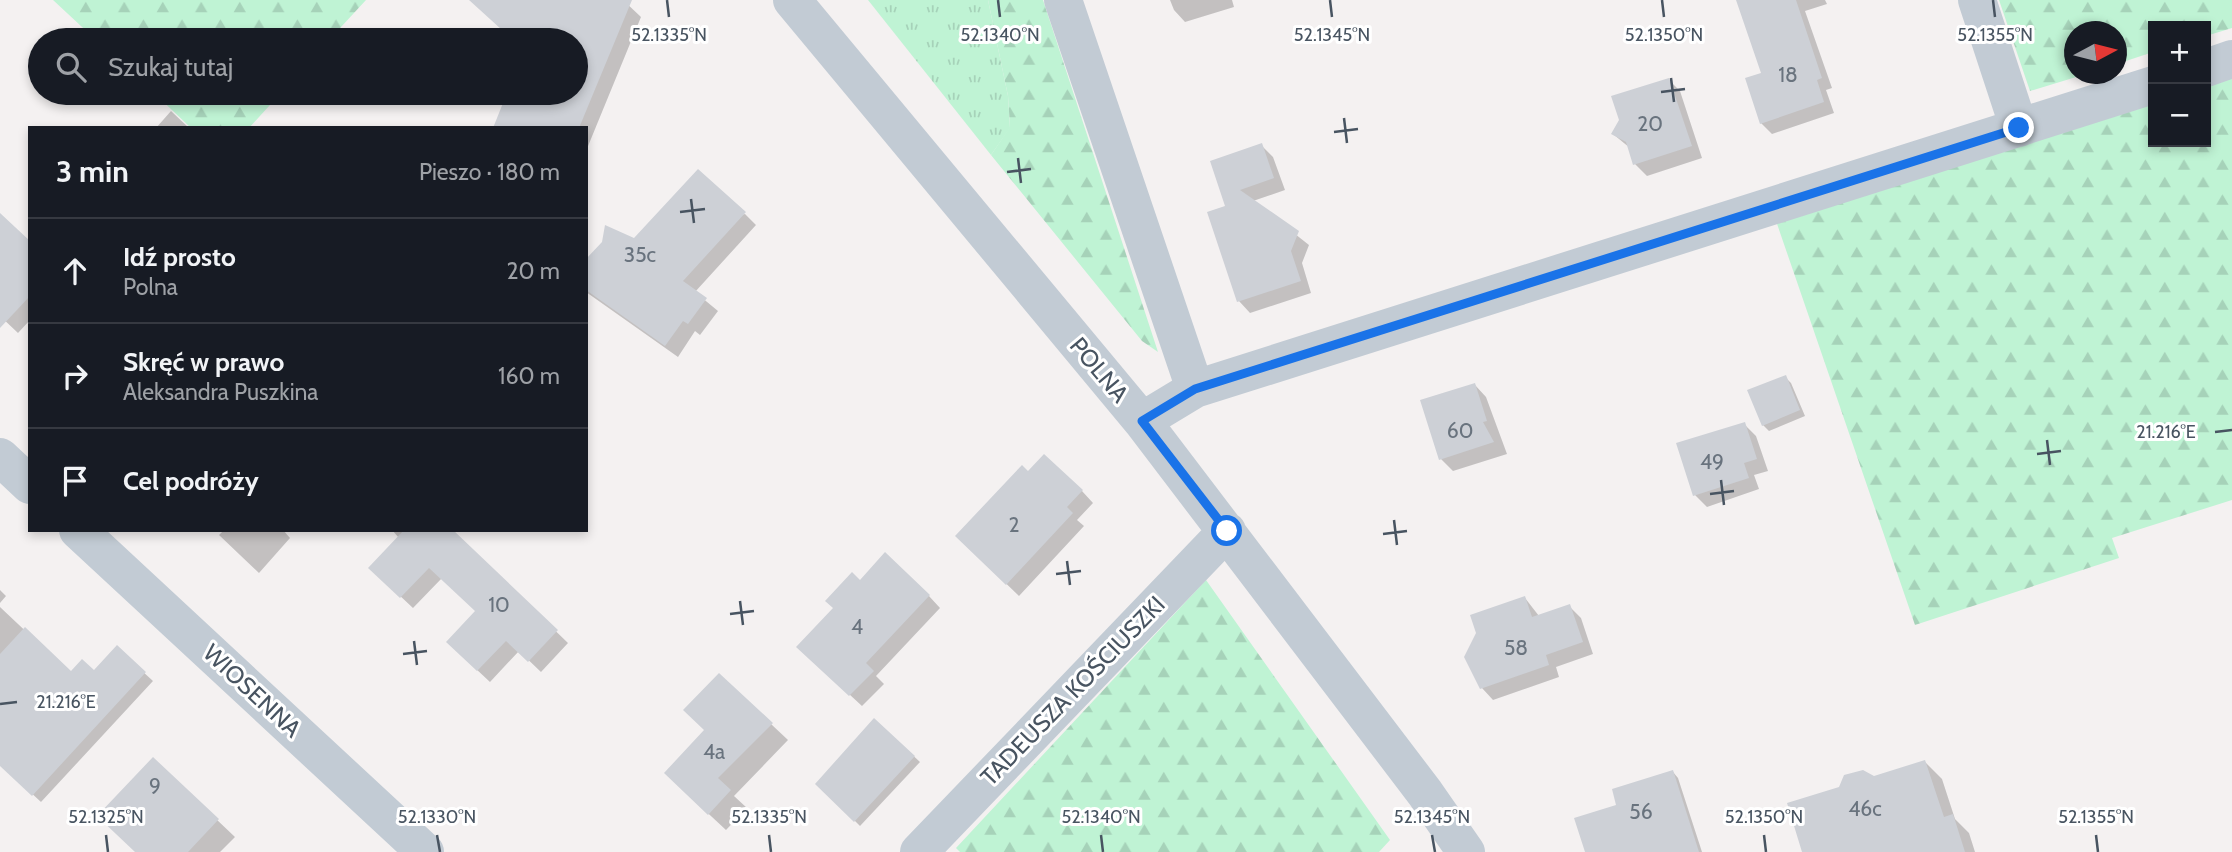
<!DOCTYPE html>
<html lang="pl">
<head>
<meta charset="utf-8">
<style>
  body { margin:0; font-family:Cabin,sans-serif; background:#242831; color:#f1f3f6 }
  .controls { position:absolute; right:21px; top:21px; display:grid; overflow:hidden; border-radius:0px; box-shadow:0 4px 10px #0003 }
  .controls button { width:63px; height:63px; display:grid; place-items:center; padding:0; border:0; border-bottom:2px solid #363941; background:#171b24; color:#f1f3f6; font:35px sans-serif }
  .compass { position:absolute; left:2064px; top:21px; width:63px; height:63px; border-radius:50%; background:#171b24; box-shadow:0 4px 10px #0003; rotate:83deg }
  .stop { position:absolute; width:21px; height:21px; margin:-16px; border:5px solid #1a73e8; border-radius:50%; background:#fff }
  .stop.end { background:#1a73e8; border-color:#fff; box-shadow:0 2px 7px #0008 }
  .list { margin:0; padding:0; list-style:none }
  h2 { display:flex; justify-content:space-between; align-items:center; height:91px; margin:0; padding:0 28px; font-size:30px }
  h2 small { font-size:23px; font-weight:400; color:#9ea1a6 }
  .list li { display:grid; grid-template-columns:46px 1fr auto; gap:21px; align-items:center; box-sizing:border-box; height:105px; padding:0 28px; border-top:2px solid #363941 }
  .list b { display:block; font-size:26px; white-space:nowrap }
  .list p { margin:0; font-size:23px; white-space:nowrap; color:#9ea1a6 }
  .list em { font-size:23px; font-style:normal; color:#9ea1a6 }
  .icon { flex:none; width:38px; height:38px; fill:none; stroke:currentColor; stroke-width:2; stroke-linecap:round; stroke-linejoin:round }
  .map { position:relative; flex:none; width:2232px; height:852px; overflow:hidden }
  .search { position:absolute; background:#171b24; box-shadow:0 4px 10px #0003; left:28px; top:28px; width:560px; height:77px; display:flex; align-items:center; gap:18px; box-sizing:border-box; padding:0 24px; border-radius:38px; color:#9ea1a6; font-size:26px }
  .panel { position:absolute; background:#171b24; box-shadow:0 4px 10px #0003; left:28px; top:126px; width:560px; height:406px; border-radius:0px }
  .map>svg:first-child { display:block }
</style>
</head>
<body>
<div class="map">
<svg width="2232" height="852" viewBox="0 0 2232 852">
  <defs>
    <pattern id="grass-tufts" width="24" height="20" patternUnits="userSpaceOnUse" patternTransform="scale(1.75)"><rect width="24" height="20" fill="#bff3d4"/><path d="M3 7l-1-3M5 7V3M7 7l1-3M15 17l-1-3M17 17v-4M19 17l1-3" fill="none" stroke="#a6d2b9"/></pattern>
    <pattern id="forest-firs" width="22" height="20" patternUnits="userSpaceOnUse" patternTransform="scale(1.75)"><rect width="22" height="20" fill="#bff3d4"/><path d="M5 1l3.5 6h-7zM16 11l3.5 6h-7z" fill="#a6d2b9"/></pattern>
  </defs>
  <rect width="100%" height="100%" fill="#f4f1f1"/>
  <path fill="url(#grass-tufts)" d="M 868,0 L 988,0 L 1008,96 L 1010,128 L 991,155 Z"/>
  <path fill="url(#forest-firs)" d="M 53,0 L 366,0 L 329,40 L 96,40 Z
    M 988,0 L 1043,0 L 1158,352 L 1142,341 L 991,155 L 1010,127 L 1008,96 Z
    M 1999,0 L 2232,0 L 2232,28 L 2206,36 L 2206,26 L 2153,26 L 2153,52 L 2117,64 L 2116,32 L 2074,32 L 2074,74 L 2086,74 L 2030,91 Z
    M 2232,73 L 2232,500 L 2112,538 L 2119,558 L 1915,625 L 1775,218 L 2153,98 L 2153,142 L 2206,142 L 2206,82 Z
    M 154,93 L 281,93 L 249,128 L 191,128 Z
    M 1206,580 L 1390,840 L 1379,852 L 960,852 L 956,848 Z"/>
  <path fill="#0003" d="M 471,0 L 623,0 L 641,17 L 586,151 L 586,128 L 495,128 L 509,93 L 576,93 L 576,40 L 514,40 Z
    M 1170,0 L 1232,0 L 1234,7 L 1185,22 L 1174,10 Z
    M 1738,0 L 1825,0 L 1827,4 L 1805,11 L 1832,88 L 1826,90 L 1834,113 L 1772,134 L 1761,123 L 1763,74 Z
    M 1669,80 L 1680,91 L 1702,158 L 1647,176 L 1635,164 L 1630,148 L 1613,134 Z
    M 171,111 L 189,128 L 156,128 Z
    M 1261,145 L 1273,157 L 1285,190 L 1253,201 L 1309,245 L 1302,263 L 1311,293 L 1250,313 L 1239,301 L 1227,207 Z
    M 745,214 L 756,225 L 695,292 L 718,311 L 700,335 L 695,331 L 678,357 L 586,292 L 586,261 L 635,240 Z
    M 0,243 L 30,244 L 30,320 L 18,333 L 0,316 Z
    M 1785,377 L 1791,383 L 1805,416 L 1769,431 L 1763,425 Z
    M 1475,385 L 1486,397 L 1507,454 L 1453,471 L 1441,459 Z
    M 1744,424 L 1756,436 L 1768,471 L 1754,475 L 1759,489 L 1707,507 L 1695,495 Z
    M 1028,474 L 1082,491 L 1093,503 L 1077,520 L 1084,526 L 1019,596 L 969,548 Z
    M 224,530 L 283,530 L 290,538 L 259,573 L 219,535 Z
    M 392,530 L 451,530 L 568,643 L 541,672 L 519,651 L 490,682 L 460,654 L 477,612 L 442,578 L 413,608 L 382,579 L 399,538 Z
    M 860,582 L 929,596 L 940,608 L 876,676 L 884,684 L 862,706 L 810,658 Z
    M 0,590 L 6,596 L 0,603 Z
    M 1525,598 L 1539,616 L 1569,606 L 1581,618 L 1593,654 L 1556,667 L 1559,677 L 1493,700 L 1482,688 Z
    M 0,607 L 71,674 L 94,672 L 117,648 L 153,681 L 41,802 L 0,764 Z
    M 875,720 L 920,762 L 860,826 L 817,783 Z
    M 771,724 L 788,740 L 734,796 L 747,808 L 726,830 L 683,790 L 706,730 Z
    M 153,759 L 235,837 L 220,852 L 137,852 Z
    M 1925,762 L 1942,779 L 1955,819 L 1969,833 L 1975,852 L 1804,852 L 1873,778 Z
    M 1673,772 L 1678,778 L 1702,852 L 1587,852 L 1619,806 Z"/>
  <path fill="#cdd0d6" d="M 469,0 L 632,0 L 579,128 L 493,128 L 507,93 L 576,93 L 576,40 L 513,40 Z
    M 1736,0 L 1796,0 L 1822,78 L 1817,80 L 1824,102 L 1760,124 L 1745,78 L 1761,73 Z
    M 1669,78 L 1692,146 L 1633,165 L 1626,142 L 1611,134 L 1619,120 L 1611,96 Z
    M 1262,143 L 1274,178 L 1240,190 L 1299,231 L 1291,251 L 1301,281 L 1237,302 L 1207,212 L 1225,206 L 1210,161 Z
    M 698,169 L 746,212 L 683,281 L 707,298 L 688,324 L 683,321 L 665,346 L 586,290 L 586,259 L 602,242 L 605,225 L 634,238 Z
    M 0,213 L 30,241 L 30,296 L 0,328 Z
    M 1786,375 L 1800,410 L 1762,426 L 1747,390 Z
    M 1475,383 L 1487,421 L 1483,422 L 1494,442 L 1439,460 L 1420,400 Z
    M 1745,422 L 1757,459 L 1744,463 L 1749,478 L 1693,496 L 1676,443 Z
    M 1044,454 L 1083,490 L 1067,507 L 1073,513 L 1006,585 L 955,536 L 1022,465 L 1028,471 Z
    M 404,530 L 453,530 L 558,630 L 528,662 L 506,641 L 477,671 L 446,642 L 475,611 L 429,568 L 400,598 L 368,568 Z
    M 885,552 L 930,595 L 866,663 L 874,671 L 849,696 L 796,647 L 833,608 L 825,601 L 852,572 L 860,580 Z
    M 1525,596 L 1532,617 L 1570,604 L 1583,642 L 1546,655 L 1549,665 L 1480,689 L 1464,657 L 1476,633 L 1470,615 Z
    M 25,627 L 71,671 L 82,659 L 94,670 L 117,645 L 146,672 L 32,796 L 0,766 L 0,654 Z
    M 719,673 L 773,723 L 718,778 L 731,790 L 708,815 L 664,773 L 704,730 L 683,710 Z
    M 874,718 L 915,756 L 854,822 L 815,784 Z
    M 153,757 L 219,819 L 188,852 L 135,852 L 97,816 Z
    M 1925,760 L 1944,817 L 1953,814 L 1965,852 L 1802,852 L 1787,803 L 1839,787 L 1844,775 L 1863,770 L 1874,776 Z
    M 1673,770 L 1699,852 L 1585,852 L 1574,818 L 1616,805 L 1612,789 Z"/>
  <g fill="none" stroke-linecap="round" stroke-linejoin="round">
    <path stroke="#c2cbd4" stroke-width="38" d="M 792,0 L 1142,421 L 1425,793 L 1466,852
      M 1063,0 L 1195,389
      M 1977,0 L 2019,128
      M 2206,68 L 2232,59
      M 1142,421 L 1195,389 L 2153,85
      M 0,457 L 30,485
      M 78,530 L 425,852
      M 919,852 L 1227,531"/>
  </g>
  <g fill="none" stroke-linecap="round" stroke-linejoin="round">
    <path stroke="#1a73e8" stroke-width="9" d="M 1227,531 L 1142,421 L 1195,389 L 2019,128"/>
  </g>
  <path fill="none" stroke="#485461" stroke-width="2.5" d="M 667,0 L 669,17M 998,0 L 1000,17M 1330,0 L 1332,17M 1662,0 L 1664,17M 1993,0 L 1995,17M 1671,78 L 1674,102M 1661,92 L 1685,89M 1344,118 L 1347,143M 1334,132 L 1358,129M 1018,158 L 1021,183M 1007,172 L 1031,169M 691,199 L 694,223M 680,212 L 705,209M 2215,432 L 2232,430M 2047,440 L 2050,465M 2037,454 L 2061,451M 1721,480 L 1724,505M 1710,494 L 1734,491M 1394,520 L 1397,545M 1383,534 L 1407,531M 1067,561 L 1070,585M 1056,574 L 1081,571M 740,601 L 743,625M 730,614 L 754,611M 414,641 L 417,665M 403,654 L 427,651M 0,704 L 17,702M 106,835 L 108,852M 437,835 L 440,852M 769,835 L 771,852M 1101,835 L 1103,852M 1432,835 L 1435,852M 1764,835 L 1766,852M 2096,835 L 2098,852"/>
  <g text-anchor="middle" stroke-width="6" stroke-linejoin="round" paint-order="stroke">
    <g font-size="21" fill="#69737e">
      <text x="1788" y="82">18</text>
      <text x="1650" y="131">20</text>
      <text x="640" y="262">35c</text>
      <text x="1460" y="438">60</text>
      <text x="1712" y="469">49</text>
      <text x="1014" y="532">2</text>
      <text x="499" y="612">10</text>
      <text x="857" y="634">4</text>
      <text x="1516" y="655">58</text>
      <text x="714" y="759">4a</text>
      <text x="155" y="793">9</text>
      <text x="1865" y="816">46c</text>
      <text x="1641" y="819">56</text>
    </g>
    <g font-size="24" fill="#485461" stroke="#fff">
      <text transform="translate(1099 370) rotate(50)" y="8">POLNA</text>
      <text transform="translate(252 691) rotate(43)" y="8">WIOSENNA</text>
      <text transform="translate(1073 691) rotate(-46)" y="8">TADEUSZA KOŚCIUSZKI</text>
    </g>
  </g>
  <g font-size="18" text-anchor="middle" fill="#485461" stroke="#fff" stroke-width="6" stroke-linejoin="round" paint-order="stroke">
    <text x="669" y="41">52.1335°N</text>
    <text x="1000" y="41">52.1340°N</text>
    <text x="1332" y="41">52.1345°N</text>
    <text x="1664" y="41">52.1350°N</text>
    <text x="1995" y="41">52.1355°N</text>
    <text x="2166" y="438">21.216°E</text>
    <text x="66" y="708">21.216°E</text>
    <text x="106" y="823">52.1325°N</text>
    <text x="437" y="823">52.1330°N</text>
    <text x="769" y="823">52.1335°N</text>
    <text x="1101" y="823">52.1340°N</text>
    <text x="1432" y="823">52.1345°N</text>
    <text x="1764" y="823">52.1350°N</text>
    <text x="2096" y="823">52.1355°N</text>
  </g>
</svg>
<div class="controls">
<button>+</button>
<button>−</button>
</div>
<svg class="compass" viewBox="-18 -18 36 36"><path d="M0-13l5 13h-10z" fill="#e53935"/><path d="M0 13l5-13h-10z" fill="#9ea1a6"/></svg>
<div class="stop" style="left:1227px;top:531px"></div>
<div class="stop end" style="left:2019px;top:128px"></div>
<div class="search"><svg class="icon" aria-label="search" viewBox="0 0 24 24"><circle cx="10" cy="10" r="6"/><path d="M15 15l6 6"/></svg>Szukaj tutaj</div>
<section class="panel">
<h2>3 min<small>Pieszo · 180 m</small></h2>
<ul class="list">
<li><svg class="icon" aria-label="ahead" viewBox="0 0 24 24"><path d="M12 20V5M6 11l6-6 6 6"/></svg><div><b>Idź prosto</b><p>Polna</p></div><em>20 m</em></li>
<li><svg class="icon" aria-label="right" viewBox="0 0 24 24"><path d="M7 20v-9h11M14 6l5 5-5 5"/></svg><div><b>Skręć w prawo</b><p>Aleksandra Puszkina</p></div><em>160 m</em></li>
<li><svg class="icon" aria-label="arrive" viewBox="0 0 24 24"><path d="M6 21V4h12l-3 4 3 4H6"/></svg><div><b>Cel podróży</b></div></li>
</ul>
</section>
</div>
</body>
</html>
